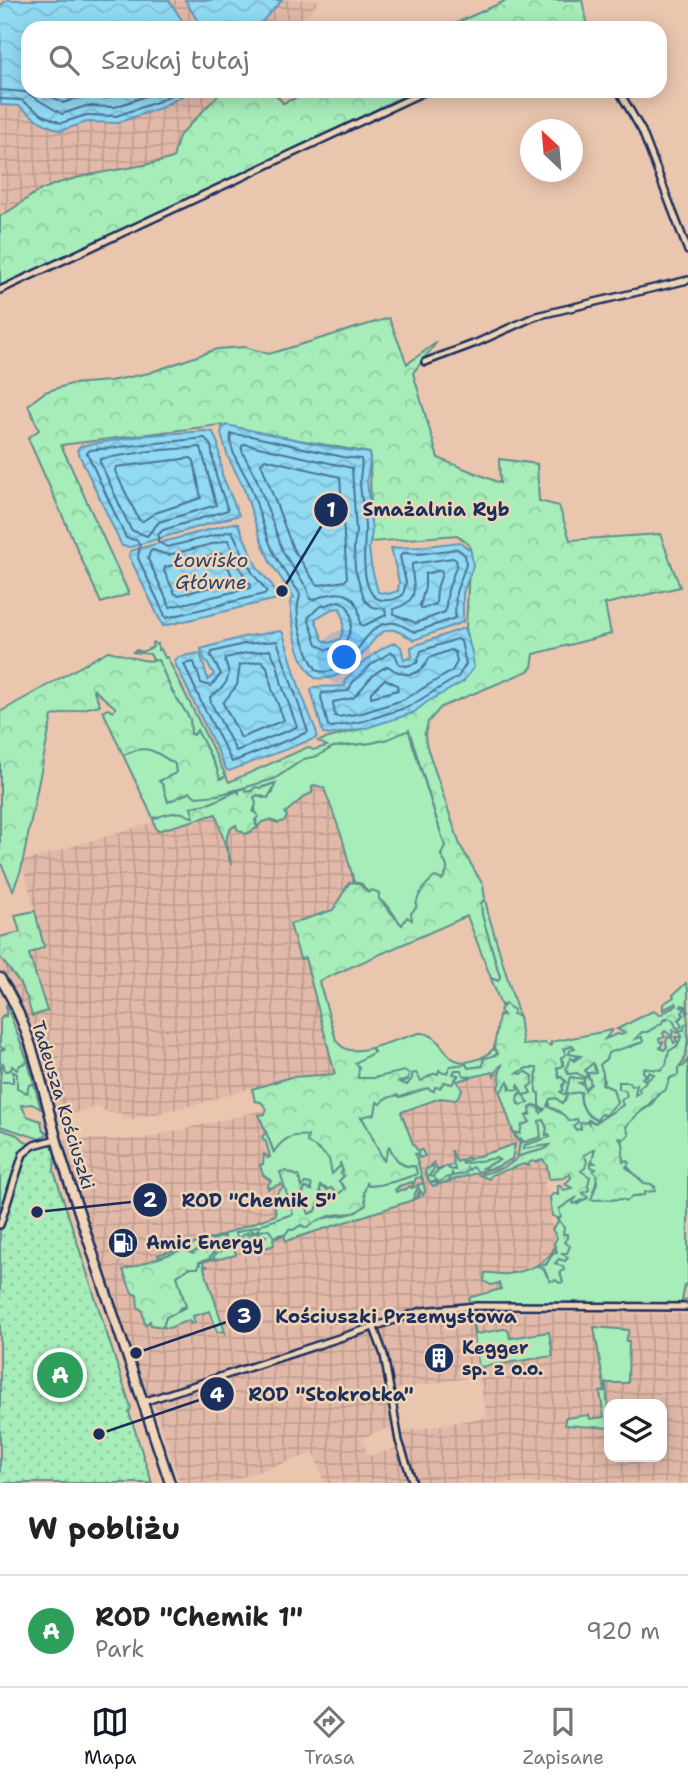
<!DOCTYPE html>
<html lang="pl">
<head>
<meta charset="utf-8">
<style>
  body { margin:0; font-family:"Shantell Sans",sans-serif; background:#f2f2f2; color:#222 }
  .controls { position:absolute; right:21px; bottom:21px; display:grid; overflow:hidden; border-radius:14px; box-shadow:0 4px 18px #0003 }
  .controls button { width:63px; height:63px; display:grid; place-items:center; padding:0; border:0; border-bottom:2px solid #e0e0e0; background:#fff; color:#222; font:35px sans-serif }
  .compass { position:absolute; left:520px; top:119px; width:63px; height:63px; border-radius:50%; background:#fff; box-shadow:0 4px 18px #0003; rotate:334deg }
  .you { position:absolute; left:345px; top:658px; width:24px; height:24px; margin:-18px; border:5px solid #fff; border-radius:50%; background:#1a73e8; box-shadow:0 0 0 10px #1a73e833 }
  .badge { display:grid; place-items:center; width:46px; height:46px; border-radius:50%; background:#111827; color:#fff; font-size:23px; font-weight:700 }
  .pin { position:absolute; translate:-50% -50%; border:4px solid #fff; box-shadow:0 2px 7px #0006 }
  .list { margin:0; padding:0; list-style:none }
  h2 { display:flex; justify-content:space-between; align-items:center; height:91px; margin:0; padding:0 28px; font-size:30px }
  h2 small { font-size:23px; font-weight:400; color:#767676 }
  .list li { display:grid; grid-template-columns:46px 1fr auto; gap:21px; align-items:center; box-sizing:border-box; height:112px; padding:0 28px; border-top:2px solid #e0e0e0 }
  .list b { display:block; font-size:26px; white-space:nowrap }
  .list p { margin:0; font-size:23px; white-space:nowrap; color:#767676 }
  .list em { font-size:23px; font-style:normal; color:#767676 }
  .icon { flex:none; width:38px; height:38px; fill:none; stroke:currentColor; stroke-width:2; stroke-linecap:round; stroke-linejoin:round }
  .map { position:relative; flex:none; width:688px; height:1483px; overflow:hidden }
  .search { position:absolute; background:#fff; box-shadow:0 4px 18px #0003; left:21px; right:21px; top:21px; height:77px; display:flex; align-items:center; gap:18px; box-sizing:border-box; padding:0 24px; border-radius:21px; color:#767676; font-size:26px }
  .sheet { height:203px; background:#fff }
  nav { display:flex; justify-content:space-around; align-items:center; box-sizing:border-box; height:98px; border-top:2px solid #e0e0e0; background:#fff; font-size:19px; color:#767676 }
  nav a { display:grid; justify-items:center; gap:4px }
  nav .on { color:#111827 }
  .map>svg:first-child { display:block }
</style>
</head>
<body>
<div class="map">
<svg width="688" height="1483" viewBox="0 0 688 1483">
  <defs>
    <pattern id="industrial-grid" width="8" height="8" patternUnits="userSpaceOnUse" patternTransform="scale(1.75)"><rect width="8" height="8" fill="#e2b9a8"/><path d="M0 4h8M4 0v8" fill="none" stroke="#c19f93"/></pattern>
    <pattern id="forest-crowns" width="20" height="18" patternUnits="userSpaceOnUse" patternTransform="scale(1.75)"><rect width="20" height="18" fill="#a6edb9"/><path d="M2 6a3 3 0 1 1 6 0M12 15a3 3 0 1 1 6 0" fill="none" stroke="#8ecca1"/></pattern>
    <pattern id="garden-dots" width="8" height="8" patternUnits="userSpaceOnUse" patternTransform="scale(1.75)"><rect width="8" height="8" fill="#a6edb9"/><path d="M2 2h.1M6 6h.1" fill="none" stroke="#8ecca1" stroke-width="1.8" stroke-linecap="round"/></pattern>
    <pattern id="water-waves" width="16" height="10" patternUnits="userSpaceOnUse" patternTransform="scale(1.75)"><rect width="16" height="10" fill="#91daf2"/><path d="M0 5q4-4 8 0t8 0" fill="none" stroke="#7cbbd2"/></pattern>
  </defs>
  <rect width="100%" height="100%" fill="#eac6af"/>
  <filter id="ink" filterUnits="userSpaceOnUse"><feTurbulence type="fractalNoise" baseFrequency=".0143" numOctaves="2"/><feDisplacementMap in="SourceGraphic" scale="14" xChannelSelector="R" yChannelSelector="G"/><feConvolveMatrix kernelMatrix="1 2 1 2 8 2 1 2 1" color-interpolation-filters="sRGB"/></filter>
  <g filter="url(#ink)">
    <path fill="url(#industrial-grid)" fill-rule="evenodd" d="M 0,0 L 321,0 L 294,28 L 28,28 L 28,91 L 235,91 L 186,167 L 0,271 Z
      M 315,785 L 324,788 L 328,795 L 354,882 L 349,883 L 333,910 L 290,924 L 301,959 L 304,958 L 335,1074 L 278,1080 L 195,1105 L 137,1118 L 123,1120 L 121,1113 L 109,1113 L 98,1106 L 51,1121 L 29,1042 L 0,978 L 0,937 L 40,927 L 21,862 L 154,822 L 157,831 L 216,814 L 230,865 L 226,846 L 227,834 L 231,826 L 236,824 L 250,830 L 270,820 L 278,823 L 285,813 L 305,796 L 312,793 L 312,787 Z
      M 549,1055 L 548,1177 L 544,1185 L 549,1197 L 554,1248 L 547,1260 L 509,1274 L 489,1272 L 483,1278 L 484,1281 L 488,1284 L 499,1282 L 502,1289 L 471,1297 L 469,1301 L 474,1304 L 436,1308 L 143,1402 L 56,1139 L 141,1139 L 348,1090 Z
      M 451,1312 L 688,1314 L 688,1483 L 418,1483 L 401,1432 L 487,1417 L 479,1376 L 386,1391 L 392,1427 L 362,1438 L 368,1456 L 397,1448 L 408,1483 L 324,1483 L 314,1453 L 225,1483 L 180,1483 L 154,1405 L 158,1402 L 386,1328 L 425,1316 ZM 609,1404 L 662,1404 L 662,1457 L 609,1457 Z"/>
    <path fill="#a6edb9" stroke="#608e8c" stroke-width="2" fill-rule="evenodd" d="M 154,642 L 156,645 L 158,644 L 158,650 L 161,649 L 165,658 L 167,657 L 226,776 L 220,780 L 217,769 L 197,731 L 193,735 L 191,734 L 190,719 L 172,691 L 158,661 L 154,661 L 150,654 L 132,652 L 137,650 L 142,652 L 153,647 L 152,643 Z
      M 408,729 L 445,846 L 441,855 L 449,869 L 448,873 L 417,908 L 412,921 L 402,926 L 388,906 L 366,890 L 362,884 L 354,882 L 342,837 L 324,788 L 315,785 L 312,787 L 312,793 L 305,796 L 285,813 L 287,817 L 284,821 L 278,823 L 270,820 L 262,822 L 257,828 L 254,796 L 258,795 L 263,798 L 273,793 L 275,783 L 247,792 L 243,788 L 239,790 L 238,793 L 236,791 L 211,803 L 191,808 L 195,817 L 185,816 L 179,813 L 153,818 L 123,755 C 148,742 154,751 175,764 L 176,773 L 163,785 L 168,801 L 190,792 L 246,786 L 274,779 L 305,758 L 317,756 L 333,747 L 371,743 L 388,739 Z
      M 485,899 L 488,913 L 519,1017 L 513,1014 L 505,1004 L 501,1006 L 491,978 L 500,977 L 482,915 L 481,903 Z
      M 682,1005 L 686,1005 L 688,1023 L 685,1025 L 685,1030 L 681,1030 L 678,1033 L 673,1030 L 672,1036 L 665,1031 L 663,1033 L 665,1037 L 659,1039 L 660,1042 L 663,1042 L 660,1048 L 664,1050 L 667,1047 L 666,1042 L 668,1037 L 672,1038 L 674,1043 L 677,1041 L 675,1037 L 682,1037 L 677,1046 L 669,1051 L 667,1065 L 688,1040 L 688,1046 C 638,1108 593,1135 517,1159 L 520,1143 L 515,1137 L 500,1093 L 508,1079 L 510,1089 L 517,1089 L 518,1083 L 522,1090 L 518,1095 L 518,1104 L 528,1103 L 523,1094 L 530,1093 L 528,1087 L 532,1084 L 533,1076 L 527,1072 L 521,1074 L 516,1073 L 527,1068 L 537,1068 L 536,1092 L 539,1093 L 539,1106 L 542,1109 L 549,1105 L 549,1099 L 556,1098 L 562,1103 L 565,1101 L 567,1096 L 560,1092 L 566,1081 L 561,1077 L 559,1079 L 557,1068 L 563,1066 L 563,1061 L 560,1058 L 566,1054 L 563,1049 L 573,1046 L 575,1048 L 570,1051 L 569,1054 L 583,1055 L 586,1063 L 583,1062 L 581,1056 L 576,1057 L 574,1061 L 571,1059 L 566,1068 L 568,1074 L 577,1073 L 587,1077 L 585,1070 L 593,1062 L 596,1073 L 588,1073 L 591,1084 L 584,1090 L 584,1085 L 579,1083 L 584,1079 L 570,1077 L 566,1093 L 581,1092 C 578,1103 586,1116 597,1119 L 601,1114 L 605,1115 L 617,1103 L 613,1089 L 601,1084 L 604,1082 L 603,1073 L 599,1065 L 606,1059 L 608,1053 L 615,1050 L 612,1042 L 625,1041 L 630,1047 L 643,1042 L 641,1038 L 634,1040 L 642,1032 L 647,1032 L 662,1023 L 662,1020 L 667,1020 L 668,1017 L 673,1020 L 678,1028 L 681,1026 L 678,1020 L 684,1015 L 681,1014 L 685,1009 L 681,1007 ZM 534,1105 L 538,1107 L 541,1114 L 546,1107 C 555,1107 563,1114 568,1121 L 577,1119 L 577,1122 L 573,1126 L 576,1130 L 581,1129 L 581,1123 L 587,1122 L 589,1125 L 589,1120 L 595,1123 L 565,1139 L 523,1149 L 525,1145 L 550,1137 L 549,1134 L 546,1134 L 547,1128 L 543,1120 L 539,1120 L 540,1137 L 525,1142 L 521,1138 L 520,1141 L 514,1132 L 521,1134 L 522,1125 L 531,1122 L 526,1116 L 531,1114 L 530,1108 Z
      M 419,1033 C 447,1032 441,1071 475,1060 C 483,1058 489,1054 494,1048 L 498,1054 L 484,1066 L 468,1068 L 466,1064 L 447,1073 L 433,1074 L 421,1081 L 412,1074 L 413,1079 L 407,1085 L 397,1081 L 358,1078 L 354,1063 L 374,1052 L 371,1048 Z
      M 2,1059 L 11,1065 L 28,1062 L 34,1084 L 29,1085 L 28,1093 L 16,1089 L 17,1074 L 14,1072 L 13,1082 L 0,1082 Z
      M 688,1059 L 688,1283 L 685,1285 L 682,1301 L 688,1299 L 688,1305 L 470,1303 L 469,1300 L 471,1297 L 501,1289 L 499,1283 L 491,1285 L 484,1281 L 485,1273 C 492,1272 500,1275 507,1274 C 524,1272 548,1264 554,1248 L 557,1252 L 554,1253 L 546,1264 L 543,1266 L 547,1276 L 561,1278 L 561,1267 L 555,1263 C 572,1247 556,1227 559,1209 L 577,1197 L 578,1204 L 587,1198 L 582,1192 L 587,1185 L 581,1173 L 584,1155 L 594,1148 L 595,1163 L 591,1164 L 592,1167 L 595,1167 C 598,1175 597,1183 593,1191 L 601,1199 L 611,1200 L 644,1195 L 644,1192 L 655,1187 L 651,1184 L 644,1184 L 623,1162 L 623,1142 L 617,1138 L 633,1117 L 651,1105 L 678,1068 L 684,1066 Z
      M 455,1069 L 461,1070 L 463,1075 L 472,1077 L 457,1081 L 462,1090 L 456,1100 L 440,1098 L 401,1112 L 413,1144 L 418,1151 L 422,1150 L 425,1156 L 419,1158 L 418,1153 L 415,1154 L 423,1180 L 420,1177 L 416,1178 L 413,1185 L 412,1182 L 399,1186 L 395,1190 L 396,1192 L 403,1189 L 405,1190 L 410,1186 L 412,1188 L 423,1183 L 423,1180 L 425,1191 L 423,1195 L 418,1187 L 413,1198 L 417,1197 L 419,1192 L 420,1197 L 407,1202 L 286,1241 L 284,1235 L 273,1239 L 274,1245 L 248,1254 L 244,1238 L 237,1239 L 231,1248 L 234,1248 L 236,1255 L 214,1260 L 214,1256 L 213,1259 L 203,1262 L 204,1266 L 208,1266 L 204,1268 L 226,1335 L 224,1331 L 217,1332 L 210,1311 L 193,1316 L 195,1323 L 191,1324 L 189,1320 L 169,1328 L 163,1327 L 166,1317 L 186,1307 L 177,1276 L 189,1268 L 198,1268 L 200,1264 L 198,1262 L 209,1259 L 213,1254 L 209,1243 L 202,1247 L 206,1249 L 202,1251 L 195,1251 L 193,1254 L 187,1251 L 188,1248 L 159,1258 L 158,1255 L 201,1242 L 203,1244 L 202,1242 C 227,1234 251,1223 276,1215 C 274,1204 273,1194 283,1188 L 281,1184 L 268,1189 L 269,1187 L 267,1186 L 271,1181 L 263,1175 L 260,1165 L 263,1164 L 264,1154 L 268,1158 L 270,1157 L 266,1142 L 262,1137 L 267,1131 L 273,1151 L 279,1144 L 273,1142 L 269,1128 L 280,1112 L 272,1103 L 279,1094 L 281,1095 L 280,1101 C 288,1104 294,1104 299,1096 L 320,1096 L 319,1103 L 304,1104 L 305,1109 L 298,1109 L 295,1106 L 288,1111 L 291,1114 L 300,1113 L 304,1118 L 312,1119 L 318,1111 L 319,1113 L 315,1120 L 321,1121 L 322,1124 L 313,1126 L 308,1141 L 330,1159 L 332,1173 L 340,1166 L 338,1159 L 343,1171 L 341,1173 L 344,1176 L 339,1181 L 345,1188 L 339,1194 L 321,1186 L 320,1191 L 322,1194 L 316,1211 L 308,1214 L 302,1195 L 305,1188 L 312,1190 L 311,1184 L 305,1183 L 302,1188 L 298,1176 L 285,1171 L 281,1172 L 293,1214 L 263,1224 L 260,1227 L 257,1226 L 235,1233 L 238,1237 L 248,1232 L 251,1235 L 252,1230 L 255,1232 L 259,1229 L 261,1231 L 268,1229 L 276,1237 L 279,1234 L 285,1235 L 289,1229 L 293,1230 L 301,1225 L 307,1228 C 320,1213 345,1218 356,1212 C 360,1210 362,1207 366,1205 L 364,1193 L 367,1181 L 369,1186 C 386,1185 401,1180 417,1174 L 415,1166 C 401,1168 395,1159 390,1148 L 385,1162 C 375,1146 371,1131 361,1116 L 374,1114 L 377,1102 L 381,1104 L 383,1099 L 397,1095 L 400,1097 L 427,1088 L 434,1091 L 434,1087 L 440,1087 L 444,1082 L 452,1084 L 458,1076 L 453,1074 Z
      M 515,1144 L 512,1159 L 496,1167 L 433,1186 L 430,1182 L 431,1180 L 438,1181 L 453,1172 L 456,1174 L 467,1168 L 499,1160 L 496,1158 L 455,1168 L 455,1171 L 428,1179 L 426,1174 L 432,1172 L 431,1165 L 434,1162 L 437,1170 Z
      M 494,1317 L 501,1318 L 474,1324 L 476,1334 L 504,1329 L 508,1330 L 510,1338 L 549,1332 L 553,1356 L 479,1367 L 472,1323 Z
      M 594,1327 L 629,1330 L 626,1341 L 629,1341 L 628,1383 L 606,1383 L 609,1428 L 565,1425 L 565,1418 L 589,1415 L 590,1419 L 604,1417 L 600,1392 L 605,1391 Z"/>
    <path fill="url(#forest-crowns)" stroke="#608e8c" stroke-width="2" d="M 507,0 L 582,0 L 588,28 L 445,28 Z
      M 222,91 L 273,91 L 283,103 L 313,91 L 415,91 L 0,289 L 0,216 C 15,209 27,197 41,190 C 83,171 130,171 173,158 L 179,136 Z
      M 389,318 L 407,364 L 437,342 L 413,373 L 438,458 L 500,483 L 499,459 L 537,464 L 539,501 L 559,506 L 570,540 L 660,534 L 680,587 L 605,604 L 611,634 L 534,654 L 532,667 L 528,671 L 441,707 L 428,722 L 425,734 L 426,744 L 460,845 L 483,885 L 485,899 L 481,903 L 482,915 L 500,977 L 498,981 L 491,978 L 467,916 L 319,981 L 336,1040 C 345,1054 357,1051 371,1048 L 374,1052 L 355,1063 L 359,1067 L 358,1078 L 373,1078 L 405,1071 L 409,1074 L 408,1080 L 399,1082 L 407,1085 L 412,1079 L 412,1074 L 416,1073 L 421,1081 L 433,1074 L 438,1074 L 439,1070 L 443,1073 L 447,1073 L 450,1066 L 466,1064 L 468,1068 L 483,1066 L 483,1059 L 498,1054 L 494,1048 L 499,1015 L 503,1015 L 500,1010 L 505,1004 L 514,1010 L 513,1014 L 519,1017 L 523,1045 L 545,1043 L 551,1046 L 551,1042 L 612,1030 L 605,1039 L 617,1034 L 622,1035 L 624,1033 L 617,1029 L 653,1011 L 660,1015 L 677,1005 L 676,1003 L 663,1010 L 663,1004 L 674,997 L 673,995 L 686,983 L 688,989 L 688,1013 L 686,1006 L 682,1005 L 681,1007 L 685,1008 L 682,1013 L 684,1015 L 678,1020 L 682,1026 L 677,1029 L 673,1020 L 668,1018 L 663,1020 L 662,1023 L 647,1032 L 642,1032 L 635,1039 L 642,1037 L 643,1042 L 608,1053 L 606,1059 L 600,1065 L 603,1073 L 602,1084 L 613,1089 L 617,1103 L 605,1115 L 601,1114 L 597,1120 C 586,1116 579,1104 581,1092 L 566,1094 L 570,1077 L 584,1079 L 584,1082 L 579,1083 L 584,1085 L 585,1090 L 591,1084 L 588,1073 L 596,1072 L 593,1063 L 585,1070 L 587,1077 L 584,1077 L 577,1073 L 568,1074 L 566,1068 L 571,1058 L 574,1061 L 581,1056 L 569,1054 L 570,1051 L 575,1048 L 573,1046 L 563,1049 L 566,1054 L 561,1058 L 563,1066 L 557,1068 L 559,1078 L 561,1077 L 566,1082 L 562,1085 L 563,1090 L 560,1092 L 567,1096 L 562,1103 L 556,1098 L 550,1099 L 547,1106 L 564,1115 L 568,1121 L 577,1119 L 578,1122 L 573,1126 L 576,1130 L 581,1129 L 580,1123 L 587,1122 L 589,1125 L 588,1120 L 595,1123 L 623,1105 L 621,1100 L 627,1096 L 625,1090 L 619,1089 L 619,1082 L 629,1082 L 632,1086 L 637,1084 L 635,1095 L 640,1092 L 639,1088 L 654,1074 L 649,1072 L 645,1080 L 642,1078 L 646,1074 L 643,1072 L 643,1068 L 661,1070 L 666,1065 L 669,1051 L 677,1046 L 682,1036 L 679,1031 L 684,1030 L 685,1024 L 688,1023 C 688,1037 688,1062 678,1068 L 678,1075 L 670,1078 L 665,1091 L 658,1093 C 649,1108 635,1114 626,1127 L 629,1134 L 624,1139 L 619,1138 L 624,1147 L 622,1152 L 623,1162 L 626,1160 L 629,1163 L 626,1167 L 644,1183 L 651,1184 L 655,1187 L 655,1191 L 645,1192 L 644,1195 L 633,1196 L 627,1201 L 623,1199 L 591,1200 L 597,1183 L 596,1174 L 593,1171 L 596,1169 L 591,1167 L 591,1163 L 595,1163 L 592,1161 L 595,1149 L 584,1155 L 587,1161 L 585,1168 L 581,1171 L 590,1177 L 588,1185 L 589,1190 L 583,1193 L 588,1198 L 574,1204 L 573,1201 L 577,1197 L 559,1209 L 561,1217 L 558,1218 L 564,1228 L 563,1234 L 567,1234 L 567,1238 L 564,1242 L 570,1246 L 567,1253 L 561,1253 L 568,1258 L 565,1261 L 559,1259 L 555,1263 L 563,1267 L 564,1270 L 560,1272 L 563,1282 L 559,1283 L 556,1280 L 550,1281 L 544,1269 L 538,1266 L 546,1265 L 554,1252 L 557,1252 L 554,1243 L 557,1238 L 552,1229 L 558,1222 L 556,1217 L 552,1216 L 550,1197 L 554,1193 L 558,1195 L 558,1186 L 560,1186 L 564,1190 L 572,1188 L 565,1184 L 571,1178 L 570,1174 L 564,1178 L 549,1179 L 547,1166 L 543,1159 L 537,1162 L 532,1161 L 528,1164 L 529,1166 L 524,1164 L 491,1175 L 489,1179 L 479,1175 C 493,1171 509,1168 519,1156 L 545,1149 L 549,1145 L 523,1149 L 525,1145 L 550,1137 L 549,1134 L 546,1135 L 547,1128 L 543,1120 L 539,1121 L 541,1137 L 524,1142 L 521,1139 L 521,1142 L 513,1132 L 520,1134 L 522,1125 L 530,1122 L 526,1116 L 531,1114 L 530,1108 L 534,1105 L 538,1107 L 541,1113 L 545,1109 L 539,1106 L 539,1093 L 536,1092 L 537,1068 L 527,1068 L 517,1073 L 521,1074 L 526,1072 L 533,1076 L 532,1084 L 528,1087 L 531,1093 L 523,1095 L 529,1103 L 520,1105 L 517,1101 L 518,1095 L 522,1093 L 518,1084 L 518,1090 L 509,1089 L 511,1087 L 508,1081 L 500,1093 L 498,1086 L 501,1083 L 499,1075 L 502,1065 L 499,1067 L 494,1076 L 493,1072 L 472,1077 L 463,1075 L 461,1070 L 455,1070 L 453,1074 L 458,1075 L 452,1084 L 444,1082 L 440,1088 L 435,1087 L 434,1091 L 427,1088 L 400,1097 L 397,1095 L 384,1099 L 381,1104 L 377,1102 L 375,1114 L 361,1117 C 371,1131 375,1146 384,1161 L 389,1147 C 395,1158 401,1169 415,1166 L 417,1174 C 401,1180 386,1185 369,1186 L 367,1183 L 364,1192 L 366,1205 C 363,1207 360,1210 356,1212 C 353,1214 345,1213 340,1214 C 331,1215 314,1220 307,1228 L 301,1225 L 293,1230 L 289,1229 L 285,1235 L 281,1234 L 274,1237 L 268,1229 L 261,1231 L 258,1229 L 255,1232 L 252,1230 L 251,1234 L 259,1231 L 260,1235 L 267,1236 L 260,1238 L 254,1243 L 251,1243 L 250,1239 L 247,1240 L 248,1232 L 238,1238 L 235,1233 L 257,1226 L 260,1227 L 262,1224 L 293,1214 L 280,1172 L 285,1171 L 298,1176 L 302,1187 L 305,1183 L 311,1184 L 312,1190 L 305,1188 L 302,1195 L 309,1214 L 316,1211 L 322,1194 L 320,1191 L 321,1186 L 327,1190 L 331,1188 L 339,1194 L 345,1188 L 339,1181 L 344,1176 L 341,1173 L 343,1171 L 340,1162 L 340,1166 L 332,1174 L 329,1159 C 323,1152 316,1147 307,1142 L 308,1136 C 292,1134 283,1138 274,1152 L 259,1115 L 265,1114 L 267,1109 L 261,1102 L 255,1101 L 252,1089 L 291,1077 L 335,1074 L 305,958 L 300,959 L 290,924 L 333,910 L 349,883 C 360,881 362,887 369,893 L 372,890 L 379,893 L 379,899 L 402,925 L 407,917 L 412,920 L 411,913 L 416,908 C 416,896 426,883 435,877 L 442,880 C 450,869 448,867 441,855 L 445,846 L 409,730 L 388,739 L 371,743 L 333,747 L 317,756 L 304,759 L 274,779 L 218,795 L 196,797 L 190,792 L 168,802 L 163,785 L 159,781 L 176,773 L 175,764 C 154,751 148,743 123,755 L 103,711 L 108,709 L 113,712 L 116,708 L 93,689 L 100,705 L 52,716 L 21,870 L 13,890 L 0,861 L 0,712 L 108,651 C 125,654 141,663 158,660 L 172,691 L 190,719 L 191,734 L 194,735 L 197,730 L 217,769 L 220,779 L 226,776 L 229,782 L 308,747 L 313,750 L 327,746 L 318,741 L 361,729 L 471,652 L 466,628 L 470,546 L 457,535 L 371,542 L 370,453 L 219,425 L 61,445 L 129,594 L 101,603 L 28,438 L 39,430 L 28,405 L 45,392 L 71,384 L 110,381 L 149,373 L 217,349 L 245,347 L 269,354 Z
      M 276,783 L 268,798 L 258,795 L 254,797 L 256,804 L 253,812 L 257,813 L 258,817 L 255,820 L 257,828 L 246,834 L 237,829 L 236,825 C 220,833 229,851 231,865 L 216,814 L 157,831 L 153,820 C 157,816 176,811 183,813 C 187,815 190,817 194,817 L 191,807 L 211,803 L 237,791 L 239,793 L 239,790 L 244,788 L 247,792 L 252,791 L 255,787 L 261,788 Z
      M 35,911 L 44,947 L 29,954 L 47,1011 L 32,1016 L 27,998 L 19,982 L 0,957 L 0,937 L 20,932 L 15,915 Z
      M 6,1004 L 28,1062 L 20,1065 L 17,1070 L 12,1066 L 11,1070 L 5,1071 L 3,1062 L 0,1074 L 0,1051 L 4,1049 L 0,1047 L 0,1020 L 3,1015 L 6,1016 Z
      M 13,1072 L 17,1074 L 17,1088 L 27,1093 L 29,1085 L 34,1084 L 41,1109 L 32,1104 L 21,1105 L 27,1116 L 41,1121 L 43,1131 L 48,1133 L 40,1139 L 0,1126 L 0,1082 L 13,1082 Z
      M 0,1129 L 17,1135 L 29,1144 L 21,1155 L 14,1182 L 10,1181 L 7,1189 L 10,1193 L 0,1222 Z
      M 451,1150 L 457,1162 L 468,1157 L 469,1160 L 462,1162 L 463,1164 L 496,1158 L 499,1160 L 482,1168 L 488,1169 L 479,1172 L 472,1167 L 469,1170 L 467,1168 L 466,1173 L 453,1176 L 452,1173 L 450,1179 L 448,1177 L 436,1184 L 438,1181 L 435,1179 L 435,1182 L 430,1182 L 425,1172 L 426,1169 L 433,1166 L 434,1169 L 429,1176 L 433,1177 L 434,1174 L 447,1166 L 449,1169 L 455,1170 Z
      M 225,1236 L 225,1241 L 219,1244 L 222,1247 L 220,1252 L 219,1250 L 215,1255 L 213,1252 L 209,1259 L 199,1262 L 198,1268 L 189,1268 L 177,1276 L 186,1307 L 181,1307 L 176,1313 L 166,1317 L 163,1327 L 151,1325 L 150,1321 L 145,1325 L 142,1310 L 138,1307 L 137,1295 L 132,1293 L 123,1270 L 188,1248 L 187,1251 L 193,1254 L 195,1251 L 205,1249 L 201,1247 L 209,1243 L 213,1251 L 219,1245 L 212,1240 Z"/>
    <path fill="url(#garden-dots)" stroke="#608e8c" stroke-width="2" d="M 56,1139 L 54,1171 L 131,1408 L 129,1412 L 152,1483 L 0,1483 L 0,1226 L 24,1155 L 34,1146 Z"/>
    <path fill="url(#water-waves)" stroke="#6296b7" stroke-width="2" fill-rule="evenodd" d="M 7,0 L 169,0 L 187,28 L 28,28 L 28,91 L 191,91 L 160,108 L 117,123 L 87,122 L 60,131 L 39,121 L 19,106 L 1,105 L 0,6 Z
      M 185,0 L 282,0 L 256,28 L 202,28 Z
      M 226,425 L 345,450 L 369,453 L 370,460 L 367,480 L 372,532 L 369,548 L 371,565 L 378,592 L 388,594 L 398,591 L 399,582 L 391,548 L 418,547 L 460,542 L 471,551 L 473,566 L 463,593 L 463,622 L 414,640 C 408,637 401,632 394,630 C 368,625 361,685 315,678 C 296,660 293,627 290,602 L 294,597 L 270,562 L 261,540 L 243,486 L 228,457 L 221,434 L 222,428 ZM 340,608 C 345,619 345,628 340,639 L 329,643 L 323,640 L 315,619 L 332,609 Z
      M 206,431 L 213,432 L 218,444 L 222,475 L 239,515 L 130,547 L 122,546 L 77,450 L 80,446 L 148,435 Z
      M 233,523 L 238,524 L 258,569 L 272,585 L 277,599 L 163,626 L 129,556 L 130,551 Z
      M 464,628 L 472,652 L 474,667 L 463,682 L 427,702 L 413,713 L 366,728 L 328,735 L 323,733 L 311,690 L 314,687 L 345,686 L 346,679 C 357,668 381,645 396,643 L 401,647 L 404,660 L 412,657 L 411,647 Z
      M 280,631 L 283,633 L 300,690 L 317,733 L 316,738 L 229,771 L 226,769 L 174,661 L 179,657 L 200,653 L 208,680 L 214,674 L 204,658 L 201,649 L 243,637 Z"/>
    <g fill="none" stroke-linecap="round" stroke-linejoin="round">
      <path stroke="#4a7399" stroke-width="2" d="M 0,90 L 25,92 L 62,114 L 86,106 L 115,107 L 160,91
        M 42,91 L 63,103 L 82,96 L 114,96 L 131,91
        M 0,99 L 21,100 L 43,115 L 61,123 L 87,115 L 116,116 L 157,102 L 179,91
        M 231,434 L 251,436 L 343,457 L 361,459 C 363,466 360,473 360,480 C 360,498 366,516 365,534 C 364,551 360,598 383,600 C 391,601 397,599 403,595 L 406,582 L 400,557 L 402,553 L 419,554 L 457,549 L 465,555 L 466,565 L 456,592 L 455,618 L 415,632 C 408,630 402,624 395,623 C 360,619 357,679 318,671 C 308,661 295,620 298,605 C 298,602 300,598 300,594 C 292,582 283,570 276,557 C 264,534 259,508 250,485 C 243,469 228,452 231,434 Z
        M 205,438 L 211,446 L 216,476 L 228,510 L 163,530 L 158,535 L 158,542 L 167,547 L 232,531 L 252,572 L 267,592 L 264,594 L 166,618 L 138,558 L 140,544 L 136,540 L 126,538 L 87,453 L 90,450 Z
        M 245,444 L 352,468 L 356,532 L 354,548 L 355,569 L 365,601 L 373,607 L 385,609 L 386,615 L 363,626 L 360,624 C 360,590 339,588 313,600 L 310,599 L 307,588 L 284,554 L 257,480 L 242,451 L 242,446 Z
        M 201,447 L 216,505 L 159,522 L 147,536 L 131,530 L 100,462 L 100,459 L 150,451 Z
        M 191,458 L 194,461 L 201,498 L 155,513 L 143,521 L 139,520 L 115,471 L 116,467 Z
        M 265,459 L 340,477 L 347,578 L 345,581 L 319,585 L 316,584 L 293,549 L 261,463 Z
        M 228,540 L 244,576 L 251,585 L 250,588 L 170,607 L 148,559 L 150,552 L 153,550 L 168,555 Z
        M 222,553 L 233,578 L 232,582 L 179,595 L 175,594 L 164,571 L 165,567 Z
        M 453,558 L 456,560 L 457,564 L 448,590 L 445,612 L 416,623 L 394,614 L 394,609 C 424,599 411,585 412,564 Z
        M 441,570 L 442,574 L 437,588 L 436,604 L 422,609 L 420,606 L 425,587 L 425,574 Z
        M 339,601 C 357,608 353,632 343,645 L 327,650 L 317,644 L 308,618 L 319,607 Z
        M 457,639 L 461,641 L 466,664 L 458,677 L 408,707 L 364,721 L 332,727 L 328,726 L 321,697 L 322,693 L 348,691 L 353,682 L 372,664 L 391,652 L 395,654 L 399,664 L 406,666 L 417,663 L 421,651 Z
        M 277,641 L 308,732 L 232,762 L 203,706 L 184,664 L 194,662 L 201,683 L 211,686 L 221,674 L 211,656 L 212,652 L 244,644 Z
        M 270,650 L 277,664 L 282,685 L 297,727 L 236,751 L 211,703 L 210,697 C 224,688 234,678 225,662 L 226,658 L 246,653 Z
        M 451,650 L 455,652 L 457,662 L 452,671 L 403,700 L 362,713 L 338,717 L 335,716 L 333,702 L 353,698 C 366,686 369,674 388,666 C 404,679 421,677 429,658 Z
        M 262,661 L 267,667 L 272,689 L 284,720 L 241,738 L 223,703 L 237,685 L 240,665 Z
        M 385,679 L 397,685 L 398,690 L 371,697 L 371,692 Z"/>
      <g stroke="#1b2f5e" stroke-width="10">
        <path id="street" d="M 619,91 L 642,131 L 688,251
          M 0,290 L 426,91
          M 425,362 L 476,343 L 536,316 L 688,280
          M 0,1225 L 23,1154 L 34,1145 L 56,1139
          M 373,1325 L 384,1355 L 399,1441 L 413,1483
          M 143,1402 L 422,1311 L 477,1306 L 688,1307"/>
      </g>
      <g stroke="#1b2f5e" stroke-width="13">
        <path id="secondary" d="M 0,978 C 36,1034 45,1106 65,1169 C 99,1274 135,1378 170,1483"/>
      </g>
      <use href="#street" stroke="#f0d5b7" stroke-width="5"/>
      <use href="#secondary" stroke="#f0d5b7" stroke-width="8"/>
    </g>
  </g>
  <defs>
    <g id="fuel-disc" transform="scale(1.575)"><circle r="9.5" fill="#1b2f5e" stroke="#f0d5b7"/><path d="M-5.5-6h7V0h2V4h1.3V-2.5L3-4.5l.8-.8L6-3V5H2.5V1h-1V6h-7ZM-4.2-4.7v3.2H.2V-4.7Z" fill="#fff"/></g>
    <g id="building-disc" transform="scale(1.575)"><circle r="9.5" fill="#1b2f5e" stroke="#f0d5b7"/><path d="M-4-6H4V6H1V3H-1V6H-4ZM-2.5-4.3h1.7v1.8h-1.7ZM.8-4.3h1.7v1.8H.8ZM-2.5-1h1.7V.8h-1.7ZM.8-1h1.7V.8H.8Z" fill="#fff"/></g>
  </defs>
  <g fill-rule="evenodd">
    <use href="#fuel-disc" x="123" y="1243"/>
    <use href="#building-disc" x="439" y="1358"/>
  </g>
  <g text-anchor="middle" stroke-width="5" stroke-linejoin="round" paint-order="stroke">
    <g font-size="18" fill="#1b2f5e" stroke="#f0d5b7">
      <text transform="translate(63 1105) rotate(73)" y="6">Tadeusza Kościuszki</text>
    </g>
    <g font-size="18" font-weight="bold" fill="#1b2f5e" stroke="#f0d5b7" text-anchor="start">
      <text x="146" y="1249">Amic Energy</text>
      <text x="462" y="1354">Kegger<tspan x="462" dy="21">sp. z o.o.</tspan></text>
    </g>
    <g font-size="19" font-style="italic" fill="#27406d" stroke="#f0d5b7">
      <text x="211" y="567">Łowisko<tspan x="211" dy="22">Główne</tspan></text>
    </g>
  </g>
  <path fill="none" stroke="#1b2f5e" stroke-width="2.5" d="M282 591L331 510M37 1212L150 1200M136 1353L244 1316M99 1434L217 1394"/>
  <g fill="#1b2f5e" stroke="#f0d5b7" stroke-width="2.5">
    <circle cx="282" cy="591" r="7"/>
    <circle cx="37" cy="1212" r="7"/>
    <circle cx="136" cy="1353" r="7"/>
    <circle cx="99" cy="1434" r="7"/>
    <circle cx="331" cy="510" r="18"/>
    <circle cx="150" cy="1200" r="18"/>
    <circle cx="244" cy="1316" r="18"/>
    <circle cx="217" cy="1394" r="18"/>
  </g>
  <g font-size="21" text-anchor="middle" font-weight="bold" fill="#fff">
    <text x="331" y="517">1</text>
    <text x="150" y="1207">2</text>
    <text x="244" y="1323">3</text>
    <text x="217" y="1402">4</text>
  </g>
  <g font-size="19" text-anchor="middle" font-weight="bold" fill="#1b2f5e" stroke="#f0d5b7" stroke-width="5" stroke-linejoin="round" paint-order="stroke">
    <text x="436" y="516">Smażalnia Ryb</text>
    <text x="259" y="1207">ROD "Chemik 5"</text>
    <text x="396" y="1323">Kościuszki Przemysłowa</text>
    <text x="331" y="1401">ROD "Stokrotka"</text>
  </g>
</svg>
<div class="controls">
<button><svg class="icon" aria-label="layers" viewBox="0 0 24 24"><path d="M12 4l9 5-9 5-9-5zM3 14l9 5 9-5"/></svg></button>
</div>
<svg class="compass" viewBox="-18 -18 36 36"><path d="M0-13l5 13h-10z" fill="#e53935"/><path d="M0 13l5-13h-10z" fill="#767676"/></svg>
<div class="you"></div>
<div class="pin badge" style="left:60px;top:1375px;background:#2e9e5b">A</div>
<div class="search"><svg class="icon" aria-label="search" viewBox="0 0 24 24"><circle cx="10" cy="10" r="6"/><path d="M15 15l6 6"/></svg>Szukaj tutaj</div>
</div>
<section class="sheet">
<h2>W pobliżu<small></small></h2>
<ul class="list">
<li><span class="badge" style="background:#2e9e5b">A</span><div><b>ROD &quot;Chemik 1&quot;</b><p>Park</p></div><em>920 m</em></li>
</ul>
</section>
<nav>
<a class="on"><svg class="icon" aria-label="map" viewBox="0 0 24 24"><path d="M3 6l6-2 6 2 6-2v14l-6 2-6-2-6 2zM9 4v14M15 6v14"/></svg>Mapa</a>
<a><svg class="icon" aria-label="directions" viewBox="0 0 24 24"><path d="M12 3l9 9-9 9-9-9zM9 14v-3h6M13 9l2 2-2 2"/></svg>Trasa</a>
<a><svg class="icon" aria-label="saved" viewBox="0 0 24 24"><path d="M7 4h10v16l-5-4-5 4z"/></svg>Zapisane</a>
</nav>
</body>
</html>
